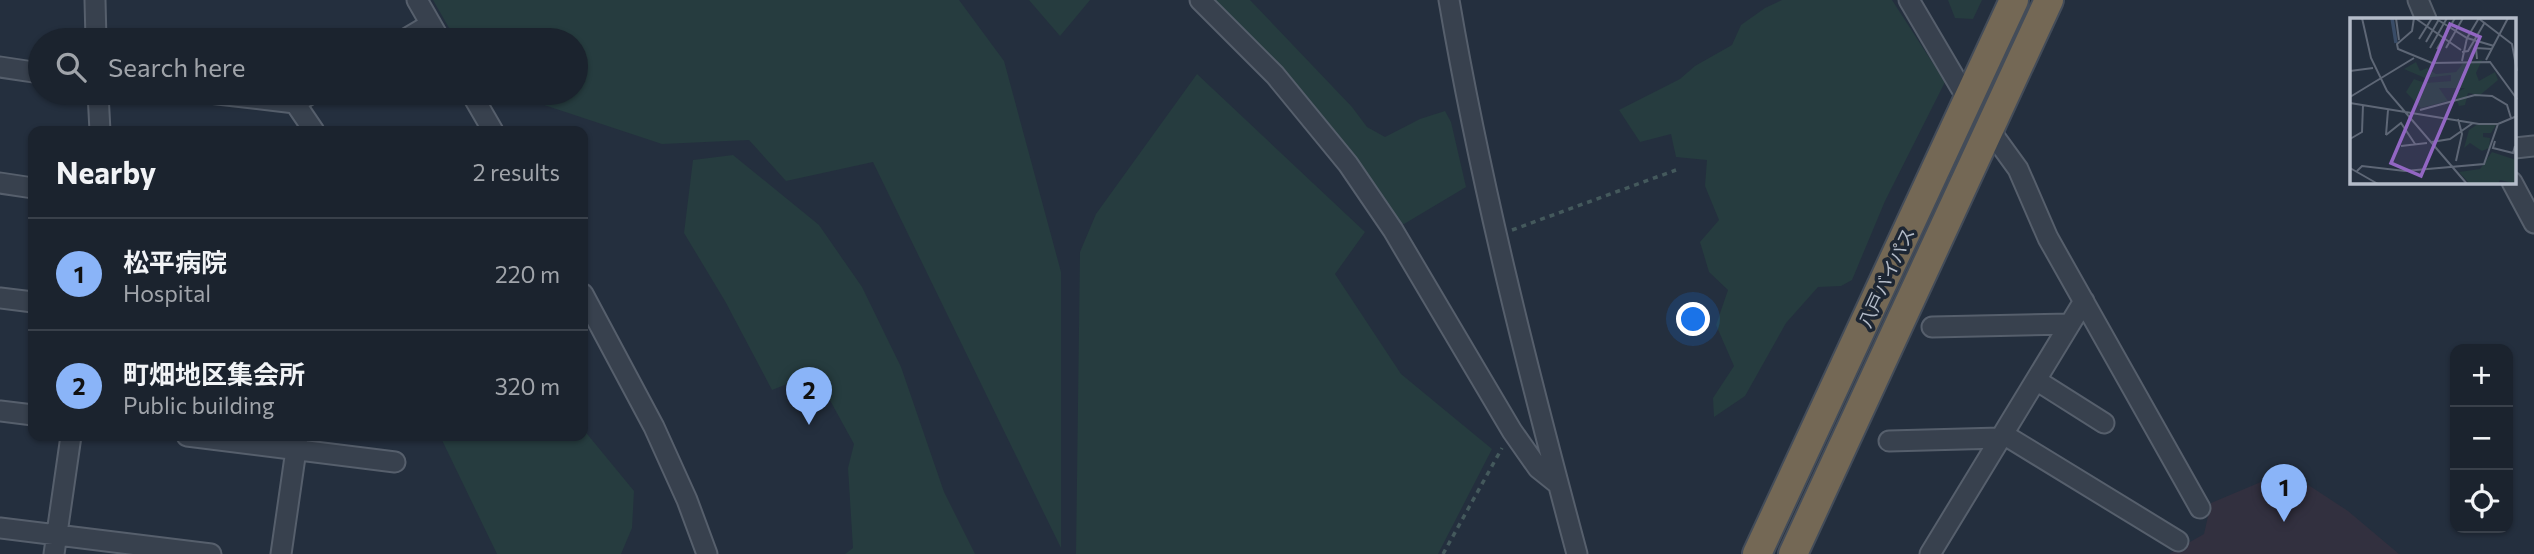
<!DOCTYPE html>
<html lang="en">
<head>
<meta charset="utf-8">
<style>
  body { margin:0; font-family:Commissioner,"Noto Sans JP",sans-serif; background:#242b36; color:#f1f3f6 }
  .controls { position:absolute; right:21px; bottom:21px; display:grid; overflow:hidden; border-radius:14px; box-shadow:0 2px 5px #0004 }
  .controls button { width:63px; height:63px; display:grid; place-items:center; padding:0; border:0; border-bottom:2px solid #39404a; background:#1b232e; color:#f1f3f6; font:35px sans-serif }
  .you { position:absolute; left:1694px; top:320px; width:24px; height:24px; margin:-18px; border:5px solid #fff; border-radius:50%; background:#1a73e8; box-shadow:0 0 0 10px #1a73e833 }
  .badge { display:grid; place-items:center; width:46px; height:46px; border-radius:50%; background:#8ab4f8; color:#111; font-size:23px; font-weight:700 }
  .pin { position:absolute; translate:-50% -58px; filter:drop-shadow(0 2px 4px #0008) }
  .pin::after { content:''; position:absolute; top:37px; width:24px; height:21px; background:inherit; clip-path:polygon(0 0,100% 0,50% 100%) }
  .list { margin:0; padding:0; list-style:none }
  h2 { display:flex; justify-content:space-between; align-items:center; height:91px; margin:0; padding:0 28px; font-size:30px }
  h2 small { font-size:23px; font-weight:400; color:#a0a4aa }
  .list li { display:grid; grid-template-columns:46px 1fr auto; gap:21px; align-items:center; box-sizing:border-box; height:112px; padding:0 28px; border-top:2px solid #39404a }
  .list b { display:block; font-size:26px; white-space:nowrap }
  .list p { margin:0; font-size:23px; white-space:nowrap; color:#a0a4aa }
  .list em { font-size:23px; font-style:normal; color:#a0a4aa }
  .icon { flex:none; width:38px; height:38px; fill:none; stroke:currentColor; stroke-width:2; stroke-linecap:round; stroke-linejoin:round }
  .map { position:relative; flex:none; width:2534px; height:554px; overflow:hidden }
  .search { position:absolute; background:#1b232e; box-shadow:0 2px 5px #0004; left:28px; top:28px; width:560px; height:77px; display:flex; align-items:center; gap:18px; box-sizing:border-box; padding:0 24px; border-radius:38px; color:#a0a4aa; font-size:26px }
  .panel { position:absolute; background:#1b232e; box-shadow:0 2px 5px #0004; left:28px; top:126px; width:560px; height:315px; border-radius:14px }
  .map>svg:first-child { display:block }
</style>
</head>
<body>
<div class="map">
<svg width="2534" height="554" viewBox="0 0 2534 554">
  <rect width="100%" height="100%" fill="#242f3e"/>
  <path fill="#32303f" d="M 2287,471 L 2348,511 L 2399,554 L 2169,554 L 2204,534 L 2211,503 Z"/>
  <path fill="#263c3f" d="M 433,0 L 959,0 L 1004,61 L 1061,272 L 1061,548 L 873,162 L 786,181 L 749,140 L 662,144 L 508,93 L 576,93 L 576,40 L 456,40 Z
    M 1029,0 L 1090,0 L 1060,36 Z
    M 1212,0 L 1250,0 L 1352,107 L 1367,127 L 1385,137 L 1420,119 L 1445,111 L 1451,122 L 1466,187 L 1404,224 L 1397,221 Z
    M 1782,0 L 1892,0 L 1945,82 L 1885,201 L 1852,280 L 1841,286 L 1818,287 L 1786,323 L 1745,396 L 1714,417 L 1713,398 L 1734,366 L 1716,325 L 1728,290 L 1709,272 L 1700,242 L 1719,220 L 1705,186 L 1707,160 L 1676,157 L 1671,134 L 1640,142 L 1619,110 L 1680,79 L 1695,66 L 1732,45 L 1741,25 L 1765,8 Z
    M 1948,0 L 1982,0 L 1973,19 L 1955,18 Z
    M 1197,74 L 1365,232 L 1335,274 L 1401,374 L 1492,449 L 1438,554 L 1076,554 L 1080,252 L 1096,214 Z
    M 733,155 L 819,225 L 862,287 L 901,367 L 944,492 L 975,554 L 845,554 L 853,548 L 848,468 L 854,444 L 815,373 L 772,390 L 725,301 L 684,233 L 693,160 Z
    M 583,429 L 634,491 L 632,528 L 621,554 L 497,554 L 440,436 L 583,436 Z"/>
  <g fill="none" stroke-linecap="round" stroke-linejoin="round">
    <g stroke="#565f6c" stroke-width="23">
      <path id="minor" d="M 95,0 L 96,40
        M 417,0 L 440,40
        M 1200,0 L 1275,75 L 1348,164 L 1393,230 L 1512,431 L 1538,468 L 1558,484
        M 1449,0 C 1481,187 1528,371 1577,554
        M 1909,0 L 1968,100
        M 2418,0 L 2426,19
        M 404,40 L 431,24
        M 0,67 L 40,73
        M 98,93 L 100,131
        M 209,93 L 295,103 L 314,131
        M 471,93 L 493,131
        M 295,103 L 312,93
        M 1989,129 L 2018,169 L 2048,238 L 2200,508
        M 2515,148 L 2534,146
        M 2512,182 L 2534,223
        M 0,183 L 33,188
        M 583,294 L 654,427 L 687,500 L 707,554
        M 0,298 L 33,302
        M 1932,327 L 2070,324
        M 2036,380 L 2104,423
        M 0,411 L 33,415
        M 2003,434 L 2178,541
        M 187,436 L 395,462
        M 1889,441 L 2000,438
        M 0,528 L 211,554
        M 54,554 L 71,436
        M 281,554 L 298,436
        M 1930,554 L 2084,301"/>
    </g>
    <g stroke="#434c59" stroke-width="32">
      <path id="highway" d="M 1757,554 L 2014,0
        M 1793,554 L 2049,0"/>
    </g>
    <path stroke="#44595c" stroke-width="3.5" stroke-dasharray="5 5" stroke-linecap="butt" d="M 1512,230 L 1676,170
      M 1443,554 L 1502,448"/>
    <use href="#minor" stroke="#38414e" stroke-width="19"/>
    <use href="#highway" stroke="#746855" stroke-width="28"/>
  </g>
  <g text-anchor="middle" stroke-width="7" stroke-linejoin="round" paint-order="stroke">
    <g font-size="18" fill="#b4bcc9" stroke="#1d2633">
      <text transform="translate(1887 278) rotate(-65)" y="6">八戸バイパス</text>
    </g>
  </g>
  <g transform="translate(2350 18)">
    <rect width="166" height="166" fill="#242f3e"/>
    <path d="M 132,42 L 126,55 L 129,63 L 145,54 L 148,62 L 130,77 L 118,75 L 115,87 L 109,88 L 104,76 L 115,70 L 89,70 L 98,83 L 71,90 L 56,74 L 64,61 L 75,65 L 101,63 L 101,57 L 75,60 L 54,51 L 66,44 L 70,53 L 77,50 L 86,56 L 106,54 L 114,44 ZM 128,106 L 146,107 L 141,115 L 133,115 L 133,119 L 140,120 L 139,130 L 132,133 L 120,125 L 114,130 L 119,112 ZM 142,134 L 166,142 L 166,166 L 150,162 L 148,166 L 120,166 L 109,154 L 130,151 Z" fill="#263c3f"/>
    <path fill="none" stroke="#394c67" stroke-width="3.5" d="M 42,0 L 46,25"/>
    <path fill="none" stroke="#5e6776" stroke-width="2" d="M 12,0 L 21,40 L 37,73 L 117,166M 46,0 L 49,22M 64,0 L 62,13 L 47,26 L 48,31 L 82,45 L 140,44 L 167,81M 65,0 L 111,32M 85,0 L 117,20 L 144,28M 128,0 L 162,26 L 167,53M 117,20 L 129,0M 69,21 L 82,0M 76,24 L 88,3M 80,30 L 97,0M 96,30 L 113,0M 87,31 L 105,0M 112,34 L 118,33 L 135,4M 127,41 L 126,30 L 142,31M 136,42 L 158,0M 112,43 L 117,20M 0,53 L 23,50M 0,79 L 64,40M 0,85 L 129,106 L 148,106 L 167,98M 70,92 L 125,77 L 142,78 L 157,87 L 161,100M 36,117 L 51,105 L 65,126M 36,117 L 38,92M 0,121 L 12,114 L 13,87M 145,123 L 143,130 L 163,135 L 165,128M 82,124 L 100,121 L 123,105M 51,128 L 77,125M 106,143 L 112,116 L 108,101M 0,150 L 28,166M 7,153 L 12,148 L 55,153 L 134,146 L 148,106"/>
    <path fill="#9266c3" fill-opacity="0.15" stroke="#9266c3" stroke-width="3.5" d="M 100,6 L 130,19 L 71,158 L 41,145 Z"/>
    <rect width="166" height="166" fill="none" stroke="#b4bcc9" stroke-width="3.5"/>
  </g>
</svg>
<div class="controls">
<button>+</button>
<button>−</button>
<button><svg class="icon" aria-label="locate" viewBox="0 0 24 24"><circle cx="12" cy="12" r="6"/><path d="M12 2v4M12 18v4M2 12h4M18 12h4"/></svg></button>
</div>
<div class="you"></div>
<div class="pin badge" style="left:2284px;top:522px">1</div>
<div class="pin badge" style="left:809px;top:425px">2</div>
<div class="search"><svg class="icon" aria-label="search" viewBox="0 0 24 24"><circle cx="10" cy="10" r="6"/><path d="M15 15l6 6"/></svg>Search here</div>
<section class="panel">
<h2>Nearby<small>2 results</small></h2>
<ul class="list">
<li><span class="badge">1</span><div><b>松平病院</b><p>Hospital</p></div><em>220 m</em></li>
<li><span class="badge">2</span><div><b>町畑地区集会所</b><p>Public building</p></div><em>320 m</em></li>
</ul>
</section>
</div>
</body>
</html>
